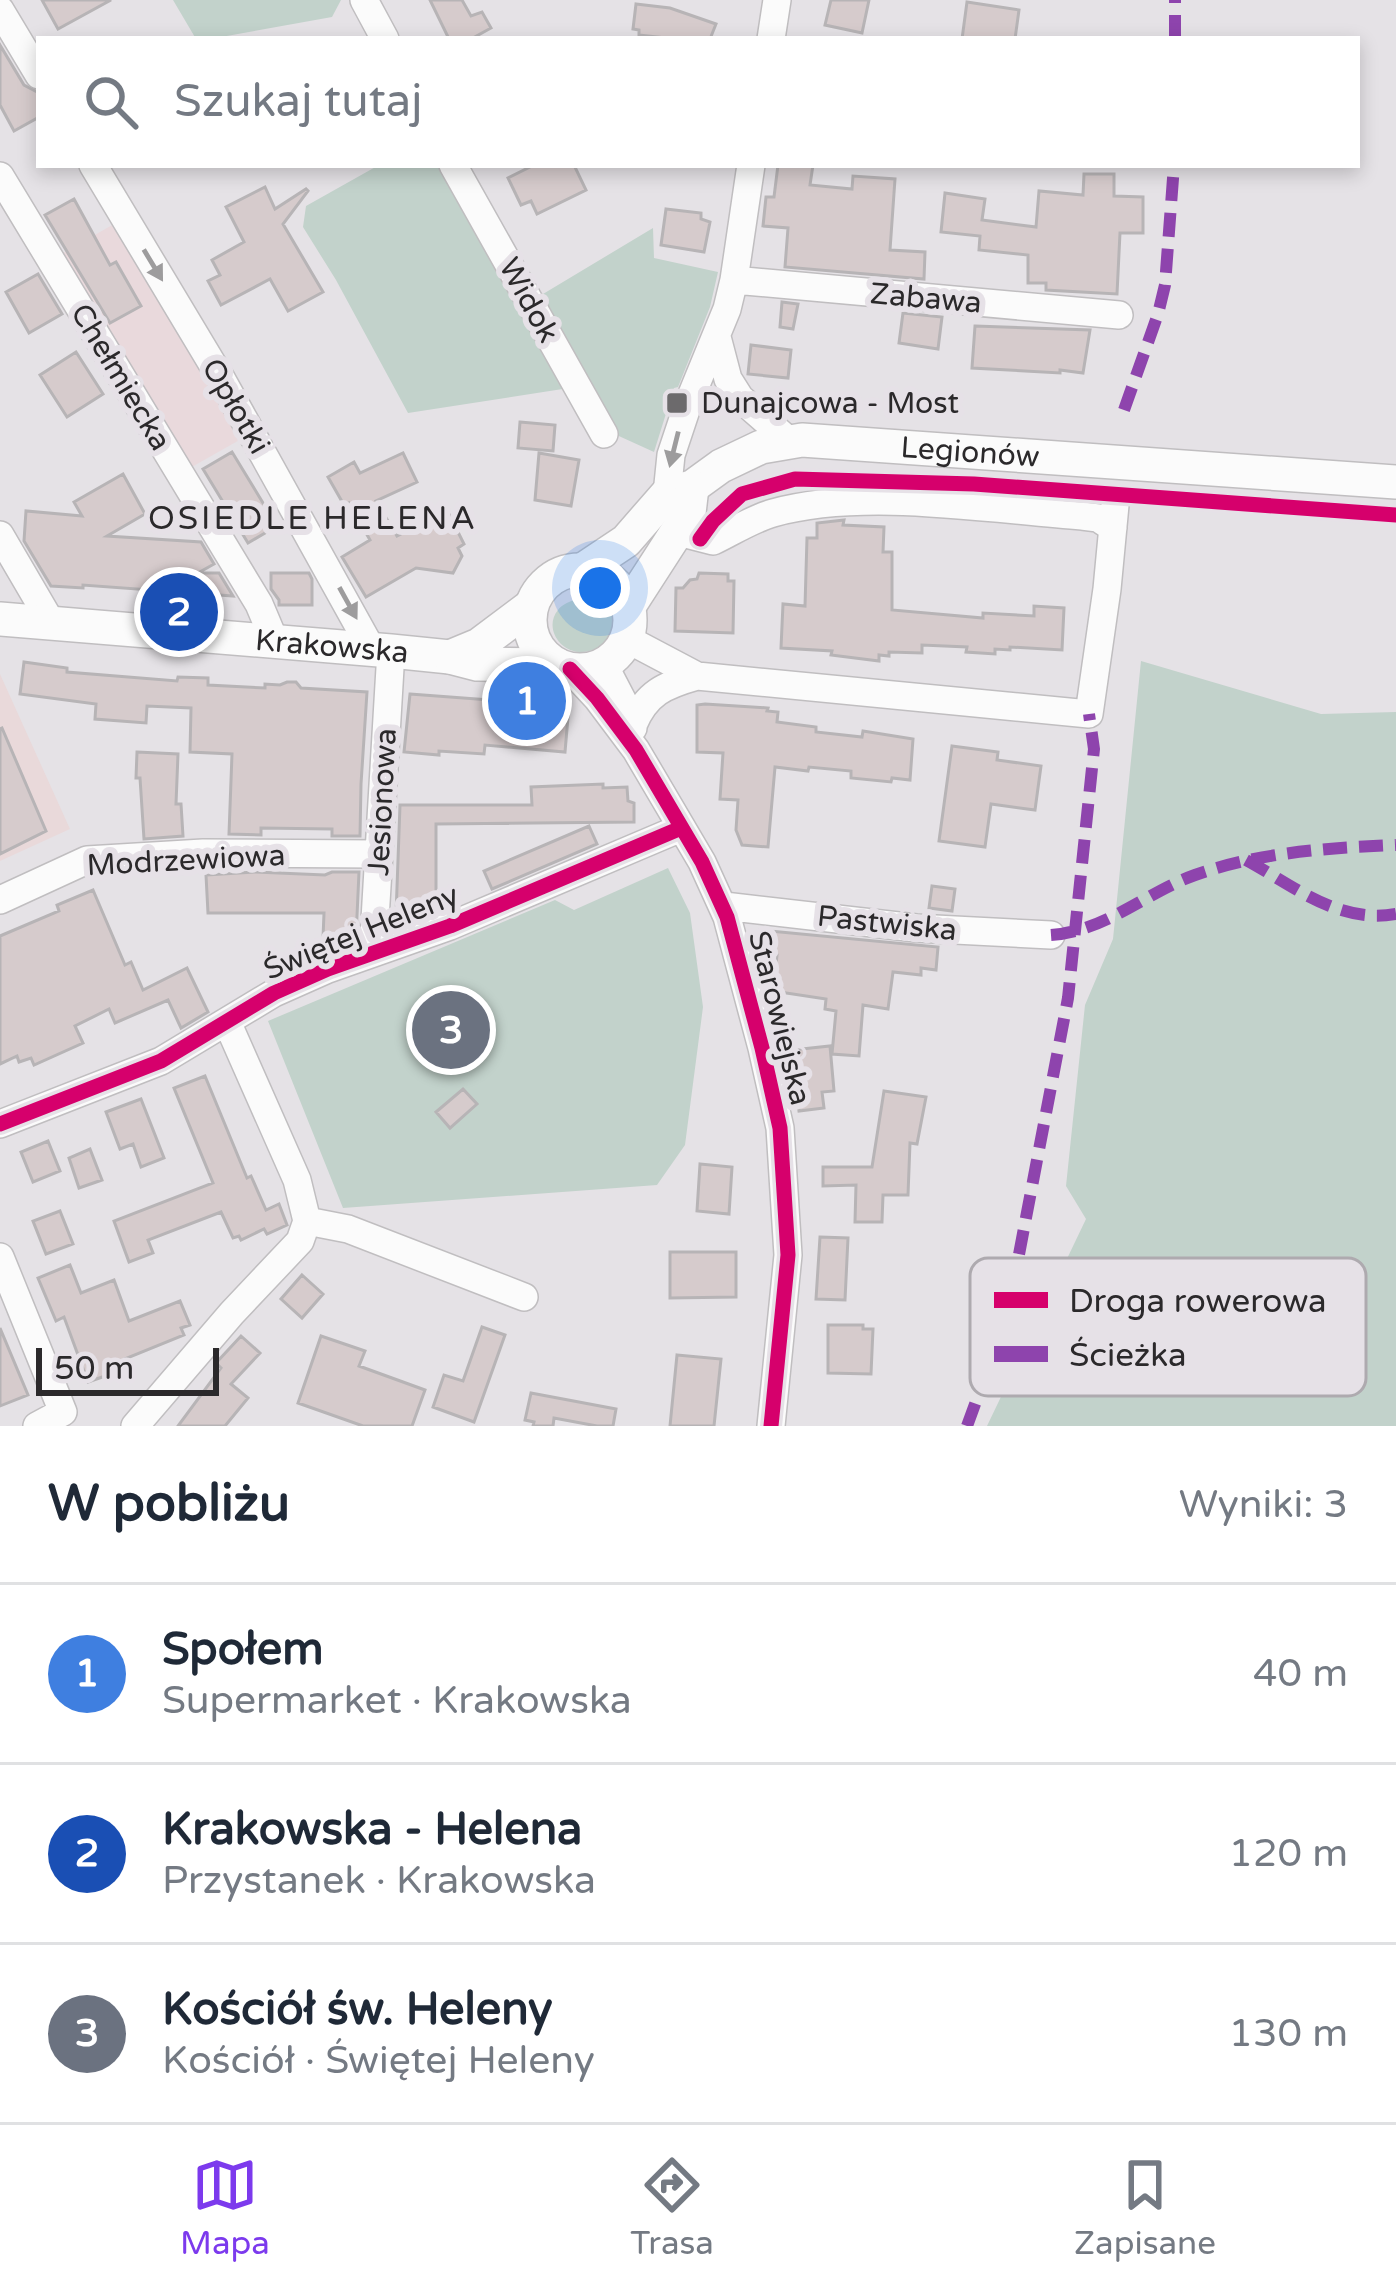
<!DOCTYPE html>
<html lang="pl">
<head>
<meta charset="utf-8">
<style>
  body { margin:0; font-family:"Varela Round",sans-serif; background:#f2f2f3; color:#1f2937 }
  .scale { position:absolute; left:36px; bottom:30px; width:183px; box-sizing:border-box; padding-left:12px; border:6px solid #2b292b; border-top:0; font-size:33px; line-height:42px; white-space:nowrap; color:#2b292b; -webkit-text-stroke:9px #e6e1e7; paint-order:stroke }
  .you { position:absolute; left:600px; top:588px; width:42px; height:42px; margin:-30px; border:9px solid #fff; border-radius:50%; background:#1a73e8; box-shadow:0 0 0 18px #1a73e833 }
  .badge { display:grid; place-items:center; width:78px; height:78px; border-radius:50%; background:#7c3aed; color:#fff; font-size:39px; font-weight:700 }
  .pin { position:absolute; translate:-50% -50%; border:6px solid #fff; box-shadow:0 3px 12px #0006 }
  .list { margin:0; padding:0; list-style:none }
  h2 { display:flex; justify-content:space-between; align-items:center; height:156px; margin:0; padding:0 48px; font-size:51px }
  h2 small { font-size:39px; font-weight:400; color:#747a83 }
  .list li { display:grid; grid-template-columns:78px 1fr auto; gap:36px; align-items:center; box-sizing:border-box; height:180px; padding:0 48px; border-top:3px solid #e0e1e3 }
  .list b { display:block; font-size:45px; white-space:nowrap }
  .list p { margin:0; font-size:39px; white-space:nowrap; color:#747a83 }
  .list em { font-size:39px; font-style:normal; color:#747a83 }
  .icon { flex:none; width:66px; height:66px; fill:none; stroke:currentColor; stroke-width:2; stroke-linecap:round; stroke-linejoin:round }
  .map { position:relative; flex:none; width:1396px; height:1426px; overflow:hidden }
  .search { position:absolute; background:#fff; box-shadow:0 6px 18px #0003; left:36px; right:36px; top:36px; height:132px; display:flex; align-items:center; gap:30px; box-sizing:border-box; padding:0 42px; border-radius:0px; color:#747a83; font-size:45px }
  .sheet { height:696px; background:#fff }
  nav { display:flex; justify-content:space-around; align-items:center; box-sizing:border-box; height:168px; border-top:3px solid #e0e1e3; background:#fff; font-size:33px; color:#747a83 }
  nav a { display:grid; justify-items:center; gap:6px }
  nav .on { color:#7c3aed }
  .map>svg:first-child { display:block }
</style>
</head>
<body>
<div class="map">
<svg width="1396" height="1426" viewBox="0 0 1396 1426">
  <rect width="100%" height="100%" fill="#e5e2e6"/>
  <path fill="#e9d9da" d="M 0,674 L 70,829 L 0,861 Z"/>
  <path fill="#e9d9dc" d="M 121,220 L 243,438 L 190,468 L 58,256 Z"/>
  <path fill="#c2d2cb" d="M 173,0 L 341,0 L 332,17 L 210,39 L 196,39 Z
    M 379,165 L 442,165 L 569,388 L 408,413 L 336,280 L 303,227 L 306,206 Z
    M 653,228 L 654,258 L 718,272 L 710,307 L 678,387 L 674,388 L 654,452 L 610,432 L 538,297 Z
    M 602,592 C 642,602 611,655 579,652 C 559,651 544,627 558,610 C 566,599 589,597 602,592 Z
    M 1141,661 L 1321,714 L 1396,712 L 1396,1426 L 987,1426 L 1086,1219 L 1066,1186 L 1085,1005 L 1113,939 Z
    M 668,868 L 690,913 L 703,1007 L 685,1145 L 657,1185 L 343,1208 L 268,1021 L 555,900 L 574,910 Z"/>
  <path fill="#d6cbcc" stroke="#b7b4b6" stroke-width="3" d="M 42,0 L 111,0 L 58,29 Z
    M 430,0 L 462,0 L 471,16 L 482,12 L 491,28 L 471,39 L 449,39 Z
    M 831,0 L 869,0 L 862,33 L 825,25 Z
    M 967,2 L 1019,10 L 1015,39 L 962,39 Z
    M 636,4 L 670,8 L 716,24 L 710,39 L 675,39 L 639,35 L 639,30 L 633,29 Z
    M 0,45 L 24,85 L 39,93 L 39,117 L 14,131 L 0,105 Z
    M 534,165 L 574,165 L 586,190 L 537,214 L 531,201 L 521,205 L 508,178 Z
    M 778,165 L 813,165 L 810,185 L 852,189 L 853,176 L 895,179 L 890,250 L 925,252 L 924,279 L 785,267 L 788,228 L 763,226 L 766,197 L 774,197 Z
    M 1084,174 L 1114,174 L 1114,196 L 1143,197 L 1143,233 L 1120,233 L 1117,294 L 1046,290 L 1046,283 L 1028,283 L 1028,255 L 979,250 L 980,236 L 941,232 L 945,193 L 985,199 L 982,220 L 1036,227 L 1039,191 L 1083,195 Z
    M 265,187 L 275,209 L 306,189 L 308,191 L 283,224 L 323,292 L 288,311 L 270,279 L 221,305 L 208,281 L 220,275 L 212,260 L 244,242 L 226,207 Z
    M 74,199 L 110,265 L 116,262 L 141,306 L 110,323 L 45,215 Z
    M 666,209 L 701,213 L 701,219 L 710,222 L 704,252 L 661,245 Z
    M 38,274 L 62,314 L 29,333 L 6,292 Z
    M 782,302 L 798,304 L 793,329 L 780,327 Z
    M 903,313 L 942,317 L 938,349 L 899,343 Z
    M 975,326 L 1090,330 L 1083,373 L 1060,370 L 1060,373 L 972,368 Z
    M 751,345 L 791,350 L 788,378 L 748,374 Z
    M 76,352 L 103,394 L 67,417 L 40,375 Z
    M 520,422 L 555,425 L 553,451 L 518,448 Z
    M 232,452 L 277,526 L 248,543 L 203,469 Z
    M 403,453 L 417,482 L 376,501 L 397,536 L 447,510 L 464,544 L 458,548 L 462,556 L 453,573 L 416,568 L 366,597 L 342,557 L 370,540 L 349,503 L 344,505 L 328,477 L 354,462 L 360,473 Z
    M 539,453 L 579,460 L 571,506 L 535,500 Z
    M 123,474 L 145,514 L 107,536 L 201,542 L 214,564 L 198,573 L 219,573 L 233,596 L 83,585 L 83,588 L 51,586 L 24,541 L 26,511 L 82,516 L 74,502 Z
    M 844,520 L 843,525 L 884,527 L 883,552 L 892,552 L 892,610 L 983,618 L 983,613 L 1034,616 L 1034,606 L 1064,608 L 1062,650 L 1010,647 L 1010,650 L 995,649 L 995,654 L 966,652 L 967,647 L 922,645 L 922,653 L 889,652 L 889,656 L 879,655 L 879,661 L 831,655 L 832,651 L 781,648 L 783,604 L 805,606 L 807,538 L 817,538 L 817,523 Z
    M 271,573 L 309,573 L 312,579 L 312,605 L 279,605 L 279,600 L 271,589 Z
    M 699,573 L 728,574 L 728,581 L 734,581 L 733,633 L 675,631 L 676,588 L 683,588 L 690,580 L 697,579 Z
    M 24,662 L 67,668 L 67,672 L 177,681 L 178,677 L 208,678 L 208,685 L 265,688 L 265,684 L 280,685 L 287,682 L 296,682 L 301,688 L 367,692 L 361,784 L 360,836 L 332,836 L 332,829 L 261,828 L 261,835 L 229,834 L 232,754 L 190,752 L 191,708 L 147,706 L 146,723 L 95,719 L 96,704 L 20,694 Z
    M 410,694 L 569,706 L 565,752 L 485,745 L 484,754 L 439,751 L 439,755 L 404,752 Z
    M 705,704 L 768,708 L 767,711 L 778,712 L 777,722 L 816,727 L 816,732 L 862,737 L 863,731 L 913,739 L 910,780 L 892,778 L 891,782 L 851,778 L 851,771 L 809,767 L 808,771 L 775,767 L 768,847 L 742,845 L 736,830 L 738,800 L 720,799 L 723,753 L 697,752 L 697,705 Z
    M 2,728 L 46,831 L 0,854 L 0,729 Z
    M 952,746 L 998,752 L 997,760 L 1041,766 L 1035,810 L 991,804 L 985,847 L 939,841 Z
    M 137,752 L 178,754 L 176,804 L 181,804 L 183,836 L 144,839 L 140,778 L 136,778 Z
    M 603,784 L 603,788 L 627,787 L 628,801 L 634,803 L 634,822 L 436,824 L 436,912 L 426,915 L 396,915 L 400,805 L 532,805 L 531,787 Z
    M 589,826 L 597,844 L 492,889 L 484,871 Z
    M 255,872 L 325,875 L 332,872 L 359,872 L 356,938 L 323,938 L 324,913 L 208,913 L 206,875 Z
    M 932,886 L 955,889 L 952,911 L 929,908 Z
    M 93,890 L 125,965 L 131,962 L 143,990 L 187,968 L 208,1012 L 181,1028 L 168,1000 L 115,1023 L 109,1009 L 75,1026 L 83,1043 L 34,1065 L 31,1058 L 19,1062 L 17,1056 L 0,1064 L 0,936 L 59,911 L 57,905 Z
    M 760,930 L 938,947 L 936,970 L 921,968 L 921,975 L 893,972 L 888,1009 L 863,1005 L 859,1056 L 832,1054 L 836,1011 L 825,1009 L 826,999 L 773,991 L 777,955 L 759,953 Z
    M 463,1008 L 476,1031 L 438,1052 L 425,1029 Z
    M 830,1046 L 834,1091 L 822,1092 L 824,1108 L 799,1111 L 792,1050 Z
    M 205,1076 L 247,1178 L 251,1176 L 266,1210 L 279,1204 L 287,1225 L 267,1234 L 264,1229 L 241,1240 L 239,1236 L 233,1238 L 221,1212 L 148,1240 L 153,1253 L 129,1262 L 114,1221 L 213,1183 L 174,1088 Z
    M 463,1089 L 477,1104 L 450,1128 L 436,1112 Z
    M 884,1091 L 926,1097 L 917,1144 L 910,1143 L 908,1195 L 883,1195 L 882,1222 L 855,1222 L 856,1185 L 823,1186 L 823,1167 L 872,1167 Z
    M 141,1099 L 164,1158 L 141,1167 L 133,1144 L 120,1149 L 106,1112 Z
    M 48,1141 L 60,1171 L 33,1182 L 21,1152 Z
    M 90,1149 L 102,1180 L 79,1188 L 69,1158 Z
    M 700,1164 L 732,1167 L 729,1214 L 697,1211 Z
    M 60,1211 L 73,1244 L 46,1254 L 33,1221 Z
    M 820,1237 L 848,1238 L 845,1300 L 816,1299 Z
    M 670,1252 L 736,1252 L 736,1297 L 670,1298 Z
    M 70,1265 L 81,1293 L 114,1280 L 129,1321 L 180,1301 L 190,1325 L 181,1328 L 184,1335 L 122,1360 L 125,1369 L 88,1382 L 64,1317 L 56,1321 L 38,1278 Z
    M 302,1275 L 323,1294 L 302,1318 L 281,1299 Z
    M 828,1325 L 863,1325 L 863,1329 L 873,1329 L 871,1374 L 828,1373 Z
    M 482,1327 L 505,1335 L 474,1422 L 433,1407 L 444,1375 L 463,1381 Z
    M 0,1328 L 28,1395 L 0,1406 Z
    M 241,1336 L 260,1353 L 231,1384 L 248,1398 L 225,1426 L 178,1426 L 221,1368 L 216,1363 Z
    M 321,1336 L 365,1351 L 359,1366 L 425,1390 L 412,1426 L 363,1426 L 298,1403 Z
    M 677,1355 L 721,1359 L 714,1426 L 670,1426 Z
    M 531,1393 L 616,1409 L 613,1426 L 597,1426 L 554,1418 L 553,1426 L 533,1426 L 534,1422 L 525,1420 Z"/>
  <g fill="none" stroke-linecap="round" stroke-linejoin="round">
    <g stroke="#c0bec0" stroke-width="30">
      <path id="minor" d="M 364,0 L 385,39
        M 0,10 L 39,75
        M 771,39 L 777,0
        M 93,165 L 222,380 L 372,650
        M 453,165 L 604,434
        M 0,176 L 259,604 L 275,642
        M 734,280 L 1119,315
        M 717,337 L 728,379 L 740,398 L 789,441
        M 667,494 L 671,455 L 688,404 L 727,309 L 734,280 L 751,165
        M 678,532 L 713,541 C 732,532 752,519 773,513 C 863,488 987,509 1082,516 L 1098,518 L 1113,528
        M 0,535 L 52,624
        M 627,639 L 697,676 L 1089,714 L 1107,589 L 1115,505
        M 604,665 L 630,715 L 633,728
        M 570,669 L 597,698 L 636,750 L 702,862 L 727,917 L 762,1048 L 780,1128 L 788,1255 L 771,1426
        M 633,725 C 646,693 665,685 697,676
        M 0,900 L 87,860 L 203,853 L 379,854
        M 724,906 L 916,928 L 1051,935
        M 373,953 L 391,651
        M 0,1124 L 161,1061 L 274,993 L 328,969 L 450,926 L 681,828
        M 307,1221 L 348,1229 L 524,1297
        M 0,1257 L 63,1412 L 37,1426
        M 135,1426 L 232,1313 L 300,1241 L 307,1221 L 297,1180 L 228,1024"/>
    </g>
    <g stroke="#c0bec0" stroke-width="36">
      <g id="major">
        <path id="s1" d="M 584,569 L 626,541 L 667,494 L 692,487 L 721,466 L 761,447 L 802,440 L 1396,482"/>
        <circle cx="580" cy="620" r="50"/>
        <path d="M 629,606 L 689,513 L 692,487"/>
        <path id="s2" d="M 0,619 L 391,651 L 450,657 L 477,664 L 557,665"/>
        <path d="M 450,657 L 479,645 L 531,606"/>
      </g>
    </g>
    <use href="#minor" stroke="#fbfbfb" stroke-width="27"/>
    <use href="#major" stroke="#fbfbfb" stroke-width="33"/>
    <path stroke="#8e44ad" stroke-width="12" stroke-dasharray="24 12" stroke-linecap="butt" d="M 1175,39 L 1175,0
      M 1124,410 L 1158,314 L 1165,285 L 1174,165
      M 1246,860 C 1294,886 1338,924 1396,914
      M 1051,935 C 1106,931 1145,893 1195,875 C 1260,852 1328,848 1396,845
      M 967,1426 L 990,1363 L 1012,1291 L 1068,998 L 1094,749 L 1089,714"/>
    <g stroke="#e6e1e7" stroke-width="22">
      <path id="cycleway" d="M 700,539 L 713,521 L 742,494 L 795,479 L 974,484 L 1396,515
        M 570,669 L 597,698 L 636,750 L 702,862 L 727,917 L 762,1048 L 780,1128 L 788,1255 L 771,1426
        M 0,1124 L 161,1061 L 274,993 L 328,969 L 450,926 L 681,828"/>
    </g>
    <use href="#cycleway" stroke="#d6006c" stroke-width="15"/>
  </g>
  <defs><path id="oneway-solid" d="M-6-.8H1V-3.2L6.5 0L1 3.2V.8H-6Z" transform="scale(3)"/></defs>
  <g fill="#9d9c9d">
    <use href="#oneway-solid" transform="translate(153 265) rotate(59)"/>
    <use href="#oneway-solid" transform="translate(674 449) rotate(104)"/>
    <use href="#oneway-solid" transform="translate(348 603) rotate(61)"/>
  </g>
  <rect fill="#6c6a6c" stroke="#e6e1e7" stroke-width="4.5" x="665" y="391" width="24" height="24" rx="6"/>
  <g text-anchor="middle" stroke-width="12" stroke-linejoin="round" paint-order="stroke">
    <g font-size="30" fill="#2b292b" stroke="#e6e1e7">
      <text transform="translate(926 298) rotate(5)" y="10">Zabawa</text>
      <text transform="translate(529 300) rotate(61)" y="10">Widok</text>
      <text transform="translate(121 377) rotate(59)" y="10">Chełmiecka</text>
      <text transform="translate(236 406) rotate(60)" y="10">Opłotki</text>
      <text dy="10" stroke="none"><textPath href="#s1" startOffset="429">Legionów</textPath></text>
      <text dy="10" stroke="none"><textPath href="#s2" startOffset="333">Krakowska</textPath></text>
      <text transform="translate(382 802) rotate(-87)" y="10">Jesionowa</text>
      <text transform="translate(186 860) rotate(-3)" y="10">Modrzewiowa</text>
      <text transform="translate(887 923) rotate(6)" y="10">Pastwiska</text>
      <text transform="translate(361 932) rotate(-22)" y="10">Świętej Heleny</text>
      <text transform="translate(780 1018) rotate(76)" y="10">Starowiejska</text>
    </g>
    <g font-size="30" fill="#2b292b" stroke="#e6e1e7" text-anchor="start">
      <text x="701" y="413">Dunajcowa - Most</text>
    </g>
    <g font-size="33" letter-spacing="3" fill="#2b292b" stroke="#e6e1e7">
      <text x="313" y="529">OSIEDLE HELENA</text>
    </g>
  </g>
  <rect x="970" y="1258" width="396" height="138" rx="18" fill="#e6e1e7" stroke="#aeaaaf" stroke-width="3"/>
  <rect x="994" y="1292" width="54" height="16" fill="#d6006c"/>
  <rect x="994" y="1346" width="54" height="16" fill="#8e44ad"/>
  <g font-size="33" fill="#2b292b">
    <text x="1069" y="1312">Droga rowerowa</text>
    <text x="1069" y="1366">Ścieżka</text>
  </g>
</svg>
<div class="scale">50 m</div>
<div class="you"></div>
<div class="pin badge" style="left:527px;top:701px;background:#3f7fe0">1</div>
<div class="pin badge" style="left:179px;top:612px;background:#1a4fb4">2</div>
<div class="pin badge" style="left:451px;top:1030px;background:#6b7280">3</div>
<div class="search"><svg class="icon" aria-label="search" viewBox="0 0 24 24"><circle cx="10" cy="10" r="6"/><path d="M15 15l6 6"/></svg>Szukaj tutaj</div>
</div>
<section class="sheet">
<h2>W pobliżu<small>Wyniki: 3</small></h2>
<ul class="list">
<li><span class="badge" style="background:#3f7fe0">1</span><div><b>Społem</b><p>Supermarket · Krakowska</p></div><em>40 m</em></li>
<li><span class="badge" style="background:#1a4fb4">2</span><div><b>Krakowska - Helena</b><p>Przystanek · Krakowska</p></div><em>120 m</em></li>
<li><span class="badge" style="background:#6b7280">3</span><div><b>Kościół św. Heleny</b><p>Kościół · Świętej Heleny</p></div><em>130 m</em></li>
</ul>
</section>
<nav>
<a class="on"><svg class="icon" aria-label="map" viewBox="0 0 24 24"><path d="M3 6l6-2 6 2 6-2v14l-6 2-6-2-6 2zM9 4v14M15 6v14"/></svg>Mapa</a>
<a><svg class="icon" aria-label="directions" viewBox="0 0 24 24"><path d="M12 3l9 9-9 9-9-9zM9 14v-3h6M13 9l2 2-2 2"/></svg>Trasa</a>
<a><svg class="icon" aria-label="saved" viewBox="0 0 24 24"><path d="M7 4h10v16l-5-4-5 4z"/></svg>Zapisane</a>
</nav>
</body>
</html>
